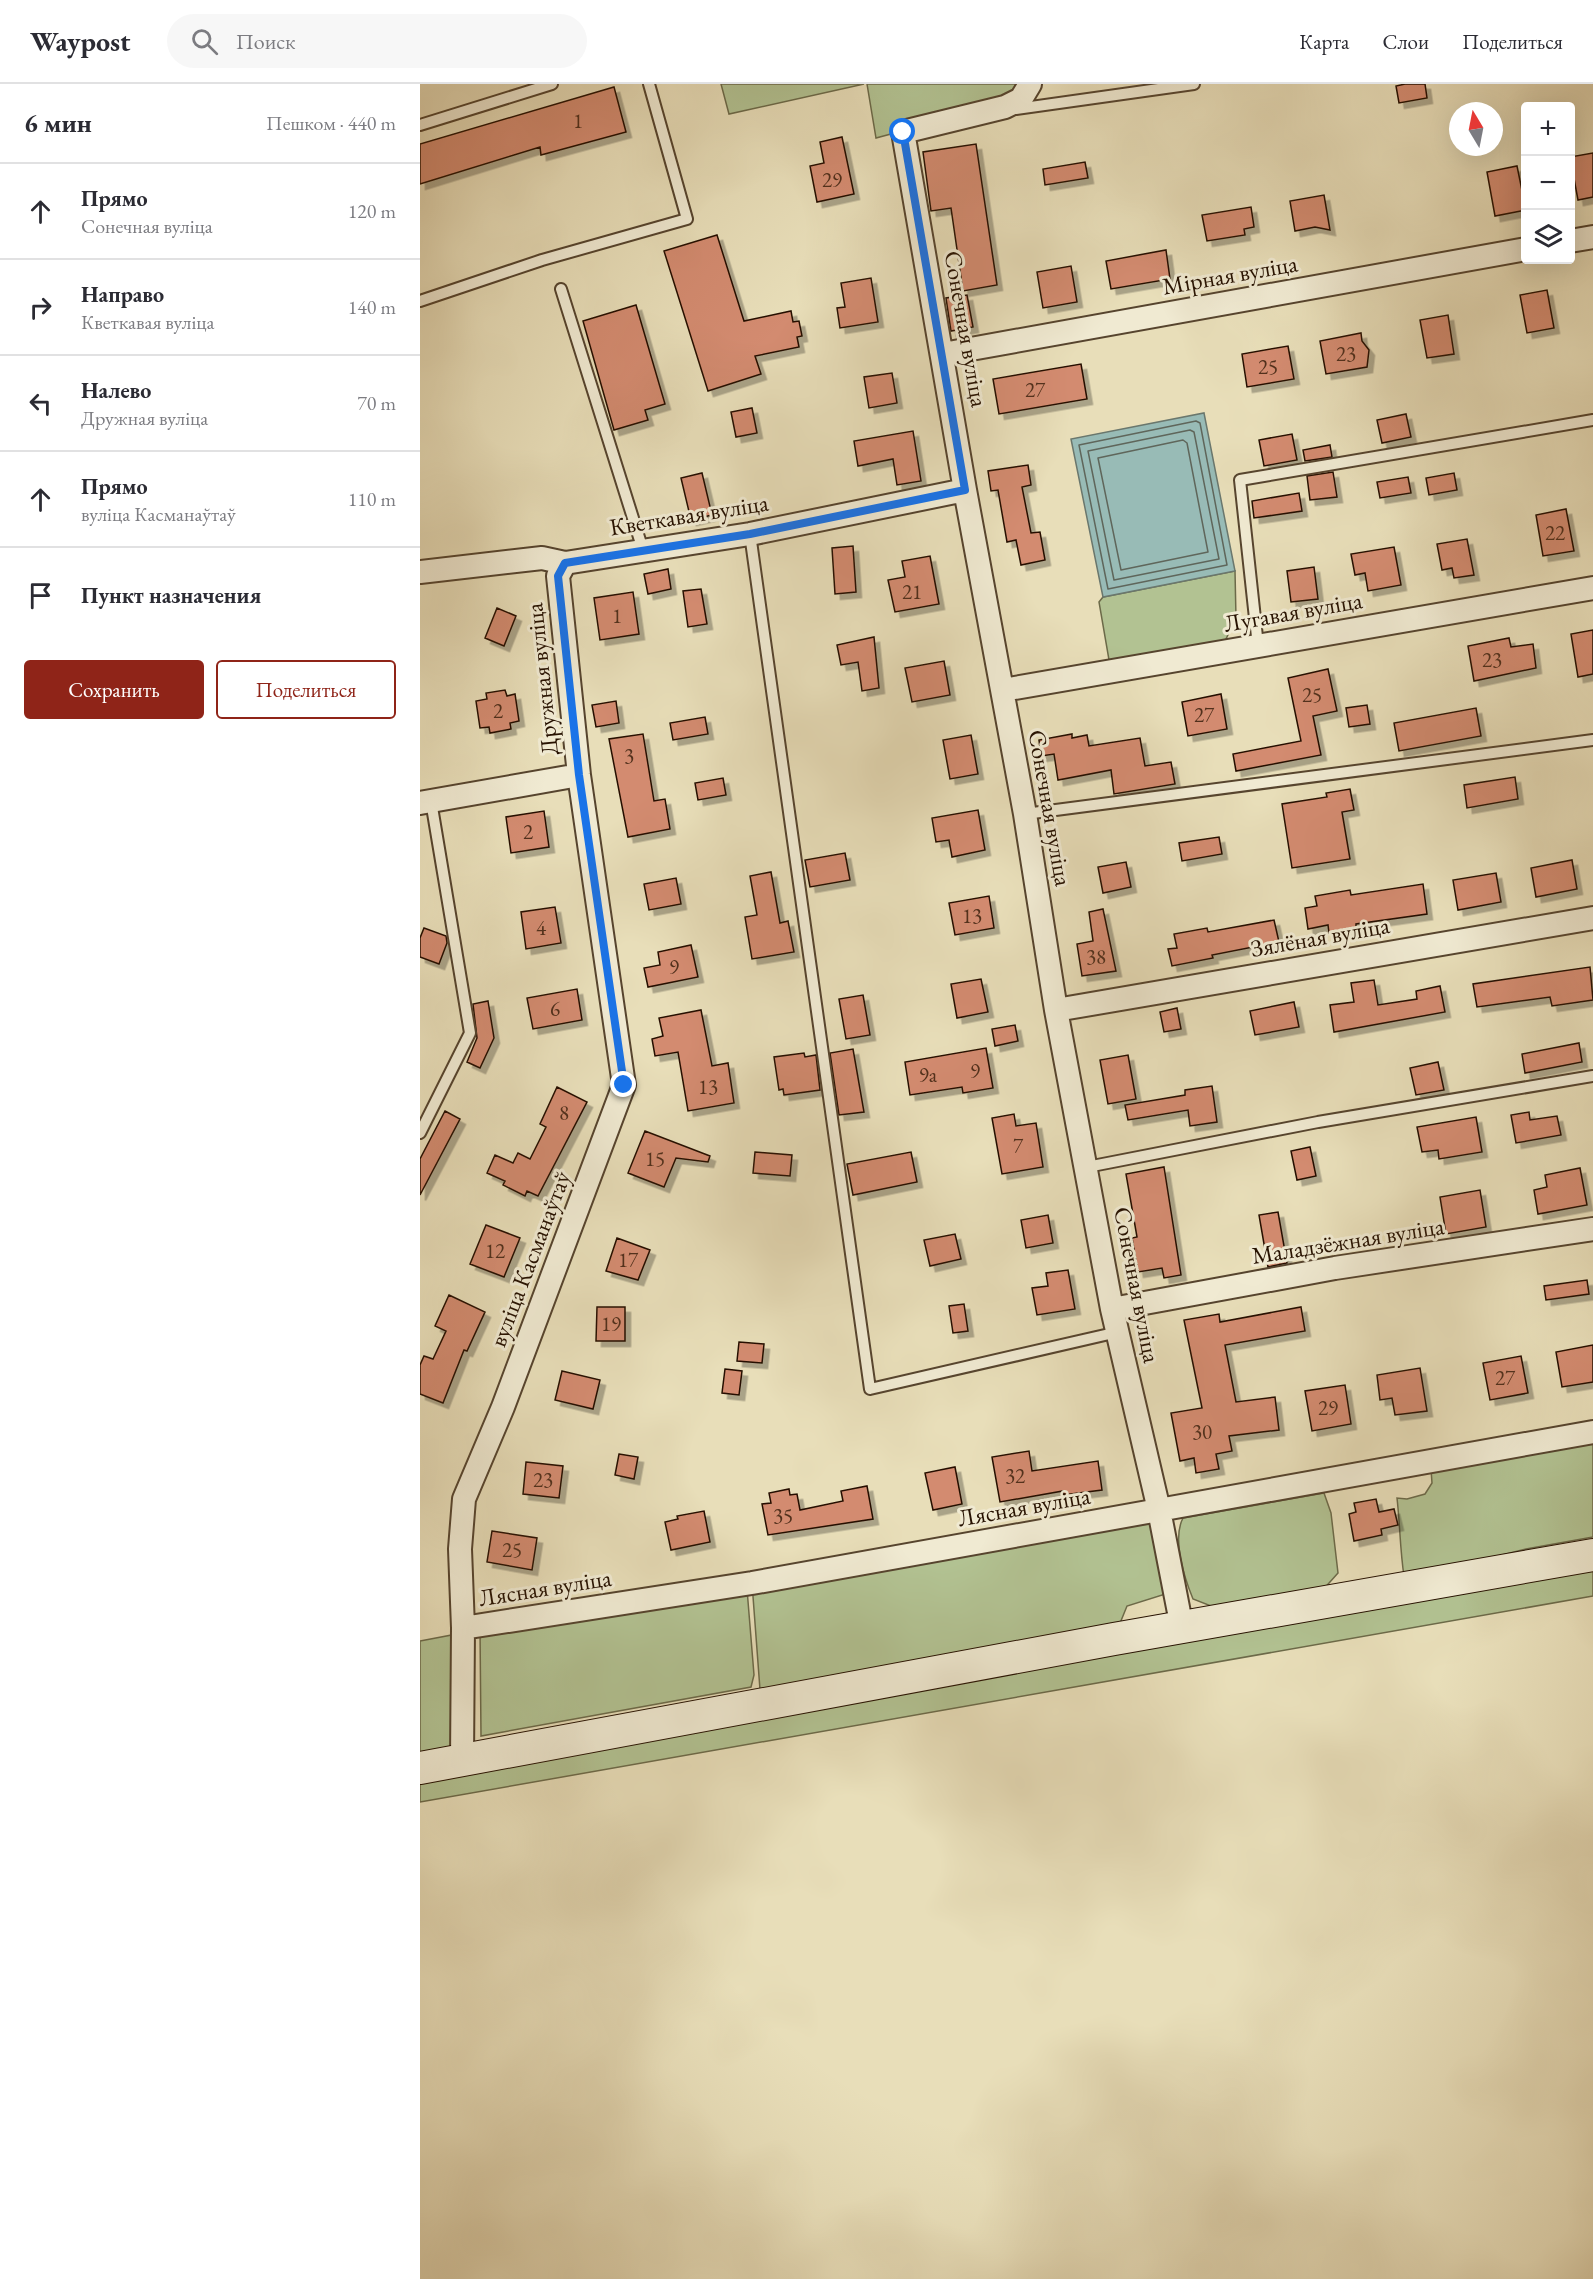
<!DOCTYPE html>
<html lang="ru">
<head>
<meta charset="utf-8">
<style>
  body { margin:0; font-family:"EB Garamond",serif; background:#f7f7f7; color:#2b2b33 }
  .controls { position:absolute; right:18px; top:18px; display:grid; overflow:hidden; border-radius:6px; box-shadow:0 6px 24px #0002 }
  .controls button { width:54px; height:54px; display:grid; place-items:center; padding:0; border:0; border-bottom:2px solid #e1e1e2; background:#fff; color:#2b2b33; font:30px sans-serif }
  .compass { position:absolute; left:1029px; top:18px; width:54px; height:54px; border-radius:50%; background:#fff; box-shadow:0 6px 24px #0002; rotate:350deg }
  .stop { position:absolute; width:18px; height:18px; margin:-14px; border:4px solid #1a73e8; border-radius:50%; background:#fff }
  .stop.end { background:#1a73e8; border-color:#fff; box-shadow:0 2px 6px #0008 }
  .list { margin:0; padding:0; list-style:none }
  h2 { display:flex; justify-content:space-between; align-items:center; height:78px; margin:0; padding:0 24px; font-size:26px }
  h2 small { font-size:20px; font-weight:400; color:#7c7c81 }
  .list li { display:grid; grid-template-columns:39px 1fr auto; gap:18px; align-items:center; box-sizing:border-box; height:96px; padding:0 24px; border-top:2px solid #e1e1e2 }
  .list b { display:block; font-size:22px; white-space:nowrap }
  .list p { margin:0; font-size:20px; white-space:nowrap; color:#7c7c81 }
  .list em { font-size:20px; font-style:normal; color:#7c7c81 }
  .actions { display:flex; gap:12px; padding:18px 24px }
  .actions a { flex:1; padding:14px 0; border:2px solid #8f2418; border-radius:6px; text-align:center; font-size:21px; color:#8f2418 }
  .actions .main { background:#8f2418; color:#fff }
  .icon { flex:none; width:33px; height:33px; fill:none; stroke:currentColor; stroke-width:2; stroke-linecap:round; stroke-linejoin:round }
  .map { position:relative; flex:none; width:1173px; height:2195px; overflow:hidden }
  header { display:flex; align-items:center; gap:36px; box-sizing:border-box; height:84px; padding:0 30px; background:#fff; border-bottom:2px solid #e1e1e2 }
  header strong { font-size:28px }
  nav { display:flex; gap:33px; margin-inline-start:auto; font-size:21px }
  .search { width:420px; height:54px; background:#f7f7f7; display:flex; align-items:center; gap:15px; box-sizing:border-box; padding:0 21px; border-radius:33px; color:#7c7c81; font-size:22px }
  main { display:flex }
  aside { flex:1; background:#fff }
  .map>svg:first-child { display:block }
</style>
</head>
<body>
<header>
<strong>Waypost</strong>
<div class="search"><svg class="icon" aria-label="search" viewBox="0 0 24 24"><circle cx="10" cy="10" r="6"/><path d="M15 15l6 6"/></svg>Поиск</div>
<nav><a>Карта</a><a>Слои</a><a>Поделиться</a></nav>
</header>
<main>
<aside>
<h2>6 мин<small>Пешком · 440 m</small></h2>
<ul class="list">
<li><svg class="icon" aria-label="ahead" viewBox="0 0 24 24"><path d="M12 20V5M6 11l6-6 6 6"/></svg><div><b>Прямо</b><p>Сонечная вуліца</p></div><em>120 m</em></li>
<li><svg class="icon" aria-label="right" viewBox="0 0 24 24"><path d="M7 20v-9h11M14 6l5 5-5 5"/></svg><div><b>Направо</b><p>Кветкавая вуліца</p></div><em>140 m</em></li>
<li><svg class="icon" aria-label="left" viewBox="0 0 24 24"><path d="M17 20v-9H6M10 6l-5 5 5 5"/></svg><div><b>Налево</b><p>Дружная вуліца</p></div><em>70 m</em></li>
<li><svg class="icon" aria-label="ahead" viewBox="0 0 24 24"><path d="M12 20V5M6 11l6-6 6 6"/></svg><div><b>Прямо</b><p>вуліца Касманаўтаў</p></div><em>110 m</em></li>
<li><svg class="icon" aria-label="arrive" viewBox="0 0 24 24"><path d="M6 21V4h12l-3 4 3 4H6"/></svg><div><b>Пункт назначения</b></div></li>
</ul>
<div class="actions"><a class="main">Сохранить</a><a>Поделиться</a></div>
</aside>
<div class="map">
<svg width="1173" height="2195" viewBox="0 0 1173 2195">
  <defs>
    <filter id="shadow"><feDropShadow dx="5.5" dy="5.5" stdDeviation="0" flood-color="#0004"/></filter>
  </defs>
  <rect width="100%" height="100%" fill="#e8deb9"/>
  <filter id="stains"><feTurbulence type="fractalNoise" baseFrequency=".00333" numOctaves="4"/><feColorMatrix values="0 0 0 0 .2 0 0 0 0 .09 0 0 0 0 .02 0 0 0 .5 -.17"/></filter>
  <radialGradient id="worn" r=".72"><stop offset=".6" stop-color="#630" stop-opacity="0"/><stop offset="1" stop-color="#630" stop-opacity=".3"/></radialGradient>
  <path fill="#b2c292" stroke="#6c6a49" stroke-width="1.5" d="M 301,0 L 444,0 L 309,30 Z
    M 447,0 L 608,0 L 601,15 L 456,54 Z
    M 815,487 L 816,534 L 805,557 L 689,576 L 679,518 L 683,513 Z
    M 1173,1356 L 1173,1453 L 1106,1465 L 1006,1490 L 984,1492 C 980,1466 980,1440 977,1414 L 987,1415 L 1005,1410 L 1012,1399 L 1011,1385 Z
    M 904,1409 L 911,1429 L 918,1489 L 901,1508 L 796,1524 L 773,1515 C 764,1493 752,1455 763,1434 Z
    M 739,1426 L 755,1507 L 707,1522 L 694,1554 L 1173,1471 L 1173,1512 L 0,1718 L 0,1684 L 341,1619 L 332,1499 Z
    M 327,1505 L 334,1591 L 331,1603 L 61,1652 L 60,1545 Z
    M 37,1550 L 32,1668 L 0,1673 L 0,1557 Z"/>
  <path fill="#98bbb6" stroke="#6a776d" stroke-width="1.5" d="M 784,329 L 815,487 L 683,513 L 651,355 Z"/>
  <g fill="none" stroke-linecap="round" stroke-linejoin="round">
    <path stroke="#5f665b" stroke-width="1.5" d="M 776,337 L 780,339 L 807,481 L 688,505 L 659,361 Z
      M 770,346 L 774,348 L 799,475 L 694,496 L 668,367 Z
      M 763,356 L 767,359 L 788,468 L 701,486 L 678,374 Z"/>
  </g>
  <path fill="#d38b6f" stroke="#261100" stroke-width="1.5" filter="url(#shadow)" d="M 985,0 L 1005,0 L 1007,14 L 979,19 L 976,2 Z
    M 194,3 L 206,48 L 121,71 L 120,63 L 0,100 L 0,60 Z
    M 422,53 L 434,110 L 397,118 L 390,82 L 404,79 L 400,58 Z
    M 556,60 L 577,201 L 543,207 L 531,124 L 511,127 L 503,68 Z
    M 1173,69 L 1173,113 L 1158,116 L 1150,73 Z
    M 665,78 L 668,94 L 625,101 L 623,85 Z
    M 1097,82 L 1106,126 L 1075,132 L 1067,88 Z
    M 904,111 L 910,146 L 895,143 L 875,147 L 870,117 Z
    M 831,123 L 834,143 L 824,145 L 825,151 L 787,157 L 782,131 Z
    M 297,151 L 324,237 L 371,227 L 373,238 L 379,237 L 382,252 L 377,253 L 379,263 L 335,272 L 341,290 L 288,307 L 244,167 Z
    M 746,166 L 750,195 L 691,205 L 686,177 Z
    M 651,182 L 657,218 L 623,224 L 617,188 Z
    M 451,194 L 458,238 L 420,244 L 417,224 L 425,223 L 421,199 Z
    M 1127,206 L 1134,244 L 1107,249 L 1100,211 Z
    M 547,211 L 553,243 L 531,247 L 526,214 Z
    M 216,221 L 245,320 L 225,326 L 228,336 L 194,346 L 163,237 Z
    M 1028,231 L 1034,270 L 1007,274 L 1000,236 Z
    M 941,249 L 942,257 L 949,266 L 947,283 L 906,290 L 900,257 Z
    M 868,262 L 874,295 L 827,303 L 822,270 Z
    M 661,280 L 667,315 L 579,330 L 573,295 Z
    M 472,289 L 477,319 L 449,324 L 444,293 Z
    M 332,324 L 337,349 L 316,353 L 311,328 Z
    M 986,330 L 991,353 L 962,359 L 957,336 Z
    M 493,347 L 501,397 L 477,401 L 473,375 L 438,382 L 434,357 Z
    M 872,350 L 877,376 L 844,382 L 839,356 Z
    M 910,361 L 912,373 L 885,377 L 883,366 Z
    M 608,381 L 611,401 L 602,403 L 611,449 L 620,448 L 625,476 L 601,481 L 596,456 L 587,458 L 578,406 L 571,407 L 568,387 Z
    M 913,388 L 917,413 L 890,416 L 887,392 Z
    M 282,389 L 292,431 L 271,436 L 261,394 Z
    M 1034,389 L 1037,406 L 1009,411 L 1006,394 Z
    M 988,393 L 991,409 L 960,414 L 957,398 Z
    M 879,409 L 882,427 L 834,434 L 832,417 Z
    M 1146,425 L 1154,467 L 1123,472 L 1116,431 Z
    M 1047,455 L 1054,491 L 1034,494 L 1032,484 L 1022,486 L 1017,460 Z
    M 433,462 L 436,508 L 415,510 L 412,464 Z
    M 974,463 L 981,501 L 948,507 L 945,489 L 935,491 L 931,470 Z
    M 510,472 L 519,520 L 475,528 L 468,496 L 485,493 L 482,477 Z
    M 894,483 L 898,515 L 871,518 L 867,487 Z
    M 248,485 L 251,505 L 228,510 L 224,490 Z
    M 281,505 L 287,540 L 268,543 L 263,507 Z
    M 213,508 L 219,550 L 180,556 L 174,514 Z
    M 77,524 L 96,532 L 84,562 L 65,554 Z
    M 1173,546 L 1173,590 L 1158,593 L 1151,550 Z
    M 454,553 L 459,604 L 442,607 L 438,578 L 421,581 L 417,561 Z
    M 1089,554 L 1091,563 L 1113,560 L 1116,584 L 1054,597 L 1048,562 Z
    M 524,577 L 530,611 L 492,618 L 485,584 Z
    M 908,585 L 917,627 L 893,632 L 901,671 L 816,687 L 813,670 L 881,657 L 868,594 Z
    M 85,606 L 87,612 L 95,610 L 99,637 L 90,639 L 91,645 L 70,649 L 69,643 L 60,644 L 56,617 L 67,615 L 66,609 Z
    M 801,610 L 807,645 L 768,652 L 762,618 Z
    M 196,617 L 199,639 L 176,643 L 172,621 Z
    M 947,621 L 950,640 L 929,643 L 926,624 Z
    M 1056,624 L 1061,652 L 979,667 L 974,639 Z
    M 285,633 L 288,650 L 253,656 L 250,639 Z
    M 223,650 L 234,717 L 245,715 L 250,745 L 208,753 L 189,655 Z
    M 652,650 L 652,654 L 667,651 L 669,662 L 720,654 L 725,682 L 751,678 L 755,700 L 694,710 L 691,686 L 638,696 L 634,670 L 621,672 L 619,656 Z
    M 551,651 L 558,690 L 530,695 L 523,656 Z
    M 1095,693 L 1098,715 L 1047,724 L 1044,701 Z
    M 303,694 L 306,711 L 278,716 L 275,699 Z
    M 930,705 L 934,726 L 922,728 L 930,775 L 872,784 L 862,720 L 907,713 L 906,709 Z
    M 558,726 L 565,766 L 532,773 L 529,756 L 516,758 L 512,734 Z
    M 124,727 L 129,763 L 91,769 L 86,733 Z
    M 799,753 L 802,770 L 762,777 L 759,759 Z
    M 425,769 L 430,796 L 390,803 L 385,776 Z
    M 1152,776 L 1157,805 L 1116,813 L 1111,784 Z
    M 706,778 L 711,803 L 683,809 L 678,783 Z
    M 351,788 L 360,839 L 368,837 L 374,868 L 332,875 L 325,833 L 337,831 L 330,792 Z
    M 1076,789 L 1081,818 L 1038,826 L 1033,796 Z
    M 256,794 L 261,820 L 229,826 L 224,800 Z
    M 1003,800 L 1007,830 L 936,840 L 936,845 L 909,849 L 908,841 L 888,845 L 885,824 L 897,822 L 895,812 L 930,806 L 931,811 Z
    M 569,812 L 574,844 L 535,851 L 529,819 Z
    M 135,823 L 141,859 L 106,865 L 101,828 Z
    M 683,825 L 696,887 L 662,892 L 657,860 L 673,857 L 669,828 Z
    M 854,836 L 859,858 L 792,871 L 793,874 L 752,882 L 748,865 L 757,864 L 754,850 L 787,844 L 788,848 Z
    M 4,844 L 26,852 L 27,859 L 19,880 L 0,873 L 0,854 Z
    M 271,861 L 278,893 L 228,903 L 224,884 L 240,881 L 238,868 Z
    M 1170,883 L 1173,916 L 1132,922 L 1130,913 L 1057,923 L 1053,900 Z
    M 561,895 L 568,928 L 537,934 L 531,900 Z
    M 954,896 L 958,921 L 997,915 L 996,907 L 1020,902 L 1025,928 L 914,948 L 910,921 L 934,918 L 931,899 Z
    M 157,905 L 162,936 L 113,945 L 107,914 Z
    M 443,911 L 450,951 L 426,955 L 419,915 Z
    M 68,917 L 74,954 L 60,984 L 47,978 L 57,954 L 53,920 Z
    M 874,918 L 879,943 L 835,951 L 830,927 Z
    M 757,924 L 761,945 L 744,948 L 740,928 Z
    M 281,926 L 292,982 L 308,979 L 314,1019 L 268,1027 L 258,968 L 235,972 L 232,955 L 243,952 L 239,934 Z
    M 595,941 L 598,957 L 575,962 L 572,945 Z
    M 1159,959 L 1162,978 L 1105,989 L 1102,970 Z
    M 566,964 L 573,1004 L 543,1009 L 542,1003 L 490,1011 L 485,978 Z
    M 433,965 L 444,1028 L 419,1031 L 410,969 Z
    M 384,969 L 385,973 L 396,971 L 400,1006 L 364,1011 L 363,1005 L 359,1006 L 354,973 Z
    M 708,971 L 716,1015 L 688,1020 L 680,976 Z
    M 1018,978 L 1024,1006 L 996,1011 L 990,984 Z
    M 792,1002 L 797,1038 L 770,1042 L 768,1026 L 708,1036 L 705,1021 L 765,1011 L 765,1006 Z
    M 137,1003 L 167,1018 L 118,1112 L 107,1107 L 105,1112 L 83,1101 L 85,1097 L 67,1089 L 75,1071 L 93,1079 L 98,1069 L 110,1075 L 126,1043 L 120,1040 Z
    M 25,1027 L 40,1035 L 0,1111 L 0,1075 Z
    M 1109,1028 L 1110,1036 L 1137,1032 L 1141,1051 L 1096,1059 L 1091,1031 Z
    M 594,1030 L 596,1042 L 616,1039 L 623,1083 L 582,1090 L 572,1034 Z
    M 1056,1033 L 1062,1068 L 1019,1075 L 1018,1066 L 1002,1068 L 997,1043 Z
    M 225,1047 L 290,1072 L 288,1078 L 256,1074 L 244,1103 L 208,1089 Z
    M 890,1063 L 896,1092 L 877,1096 L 871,1067 Z
    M 335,1068 L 372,1071 L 370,1092 L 333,1089 Z
    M 491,1068 L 497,1098 L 433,1111 L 427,1080 Z
    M 744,1083 L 761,1191 L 744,1194 L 742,1184 L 718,1188 L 712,1154 L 717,1153 L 706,1090 Z
    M 1160,1084 L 1167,1121 L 1118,1130 L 1114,1106 L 1127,1103 L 1125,1091 Z
    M 1060,1106 L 1066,1143 L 1026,1150 L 1020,1113 Z
    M 858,1128 L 867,1179 L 848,1183 L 839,1131 Z
    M 628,1131 L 633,1159 L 606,1164 L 601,1136 Z
    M 66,1141 L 100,1154 L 84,1193 L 50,1180 Z
    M 535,1150 L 541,1175 L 510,1182 L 504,1156 Z
    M 197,1154 L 230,1166 L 218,1196 L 186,1187 Z
    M 648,1186 L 655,1225 L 617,1231 L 612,1204 L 628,1202 L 626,1189 Z
    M 1167,1196 L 1169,1210 L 1126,1216 L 1124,1202 Z
    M 29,1211 L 65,1228 L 47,1267 L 44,1266 L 23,1319 L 0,1310 L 0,1281 L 4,1272 L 13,1275 L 26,1247 L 15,1242 Z
    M 544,1220 L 548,1247 L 533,1249 L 529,1222 Z
    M 177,1223 L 205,1223 L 205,1257 L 176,1257 Z
    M 881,1223 L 885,1247 L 805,1261 L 816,1318 L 855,1313 L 859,1346 L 809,1352 L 812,1367 L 796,1370 L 799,1385 L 776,1389 L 774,1374 L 760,1377 L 751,1329 L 782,1324 L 764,1236 L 799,1230 L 800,1238 Z
    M 319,1258 L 344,1260 L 342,1279 L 317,1277 Z
    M 1173,1261 L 1173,1298 L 1142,1303 L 1136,1268 Z
    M 1101,1272 L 1108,1309 L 1070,1316 L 1063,1279 Z
    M 1000,1284 L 1007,1327 L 975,1331 L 972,1314 L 960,1316 L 957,1291 Z
    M 305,1285 L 322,1287 L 319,1311 L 302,1309 Z
    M 142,1287 L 180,1296 L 173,1325 L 135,1316 Z
    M 925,1301 L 931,1340 L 892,1347 L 885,1307 Z
    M 609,1367 L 612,1387 L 678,1377 L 682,1406 L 643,1411 L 643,1407 L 580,1418 L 572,1373 Z
    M 199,1370 L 218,1373 L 214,1395 L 195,1391 Z
    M 106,1378 L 143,1382 L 139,1414 L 103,1410 Z
    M 535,1383 L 542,1420 L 513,1426 L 505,1389 Z
    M 447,1402 L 453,1435 L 348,1451 L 342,1420 L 351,1419 L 349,1409 L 369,1405 L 370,1411 L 377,1410 L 380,1426 L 423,1417 L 421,1407 Z
    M 956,1415 L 959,1428 L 974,1425 L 978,1441 L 961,1445 L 962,1451 L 934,1457 L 929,1430 L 936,1428 L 934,1419 Z
    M 284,1427 L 290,1458 L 251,1466 L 245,1438 L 258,1435 L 257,1432 Z
    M 72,1447 L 117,1454 L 112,1486 L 67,1478 Z"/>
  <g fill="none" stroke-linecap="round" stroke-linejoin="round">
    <g stroke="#56442e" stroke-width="14">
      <path id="lane" d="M 596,25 L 774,0
        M 0,41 L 132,0
        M 141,205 L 223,466
        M 0,217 L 122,176 L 267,135 L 229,0
        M 330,450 L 450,1305 L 698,1248
        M 838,562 L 820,396 L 1173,336
        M 605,730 L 1173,656
        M 0,1049 L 50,949 L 11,717
        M 667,1083 L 898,1038 L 1173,992"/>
    </g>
    <g stroke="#56442e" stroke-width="26">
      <path id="street" d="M 610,0 L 601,15 L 585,23 L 483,48 L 545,406 L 605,730 L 636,926 L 692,1225 L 739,1426 L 762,1544
        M 1150,157 L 1173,153
        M 523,270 L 1106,165
        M 0,488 L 122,474 L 145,479 L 330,450 L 545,406
        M 583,606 L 1173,504
        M 0,719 L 159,691
        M 636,926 L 1173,834
        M 692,1225 L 915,1184 L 1173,1145
        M 43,1544 L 332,1499 L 1173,1348
        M 42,1676 L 43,1544 L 40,1465 L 44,1415 L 83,1323 L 204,1001 L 159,691 L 138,492 L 145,479"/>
    </g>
    <g stroke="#261100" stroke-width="34">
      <path id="secondary" d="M 0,1684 L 694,1555 L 1173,1471"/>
    </g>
    <use href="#lane" stroke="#f0ead2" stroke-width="10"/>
    <use href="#street" stroke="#f0ead2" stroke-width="22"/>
    <use href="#secondary" stroke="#f0ead2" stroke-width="32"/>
  </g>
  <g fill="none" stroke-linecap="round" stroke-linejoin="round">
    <path stroke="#1a73e8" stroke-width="8" d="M 204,1001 L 159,691 L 138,492 L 145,479 L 330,450 L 545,406 L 483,48"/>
  </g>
  <g text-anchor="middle" stroke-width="6" stroke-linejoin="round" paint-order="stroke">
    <g font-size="21" fill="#51301c">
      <text x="158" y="44">1</text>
      <text x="412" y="103">29</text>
      <text x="926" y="277">23</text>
      <text x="848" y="290">25</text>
      <text x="615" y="313">27</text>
      <text x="1135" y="456">22</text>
      <text x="492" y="515">21</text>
      <text x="197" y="539">1</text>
      <text x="1072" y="583">23</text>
      <text x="892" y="618">25</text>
      <text x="78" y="634">2</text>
      <text x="784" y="638">27</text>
      <text x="209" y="679">3</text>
      <text x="108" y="755">2</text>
      <text x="552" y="839">13</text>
      <text x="121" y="851">4</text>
      <text x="676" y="880">38</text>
      <text x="254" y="890">9</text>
      <text x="135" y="932">6</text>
      <text x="555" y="994">9</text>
      <text x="508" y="998">9а</text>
      <text x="288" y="1010">13</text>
      <text x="144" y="1036">8</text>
      <text x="598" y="1069">7</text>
      <text x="235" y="1082">15</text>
      <text x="75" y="1174">12</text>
      <text x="208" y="1183">17</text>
      <text x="191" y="1247">19</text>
      <text x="1085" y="1301">27</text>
      <text x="908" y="1331">29</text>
      <text x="782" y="1355">30</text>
      <text x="595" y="1399">32</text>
      <text x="123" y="1403">23</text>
      <text x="363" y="1439">35</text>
      <text x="92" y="1473">25</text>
    </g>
    <g font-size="24" fill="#261100" stroke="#f0ead2">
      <text transform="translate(810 191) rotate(-10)" y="8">Мірная вуліца</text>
      <text transform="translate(546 245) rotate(80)" y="8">Сонечная вуліца</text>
      <text transform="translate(269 431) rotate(-9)" y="8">Кветкавая вуліца</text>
      <text transform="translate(873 528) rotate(-10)" y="8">Лугавая вуліца</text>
      <text transform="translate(122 595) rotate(-96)" y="8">Дружная вуліца</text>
      <text transform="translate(630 724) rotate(80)" y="8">Сонечная вуліца</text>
      <text transform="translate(900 853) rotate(-10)" y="8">Зялёная вуліца</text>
      <text transform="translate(928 1157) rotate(-9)" y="8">Маладзёжная вуліца</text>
      <text transform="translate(110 1175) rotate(-69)" y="8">вуліца Касманаўтаў</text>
      <text transform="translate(717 1201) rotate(79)" y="8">Сонечная вуліца</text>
      <text transform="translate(604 1423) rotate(-10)" y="8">Лясная вуліца</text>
      <text transform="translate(125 1504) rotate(-9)" y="8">Лясная вуліца</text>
    </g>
  </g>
  <rect width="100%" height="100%" filter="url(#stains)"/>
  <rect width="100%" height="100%" fill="url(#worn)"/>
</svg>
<div class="controls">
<button>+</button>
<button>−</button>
<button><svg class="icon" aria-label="layers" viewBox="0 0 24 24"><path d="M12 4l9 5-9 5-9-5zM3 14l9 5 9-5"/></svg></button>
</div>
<svg class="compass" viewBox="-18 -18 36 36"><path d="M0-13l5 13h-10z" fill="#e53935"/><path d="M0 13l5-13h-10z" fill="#7c7c81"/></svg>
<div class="stop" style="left:483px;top:48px"></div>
<div class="stop end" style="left:204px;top:1001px"></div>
</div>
</main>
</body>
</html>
